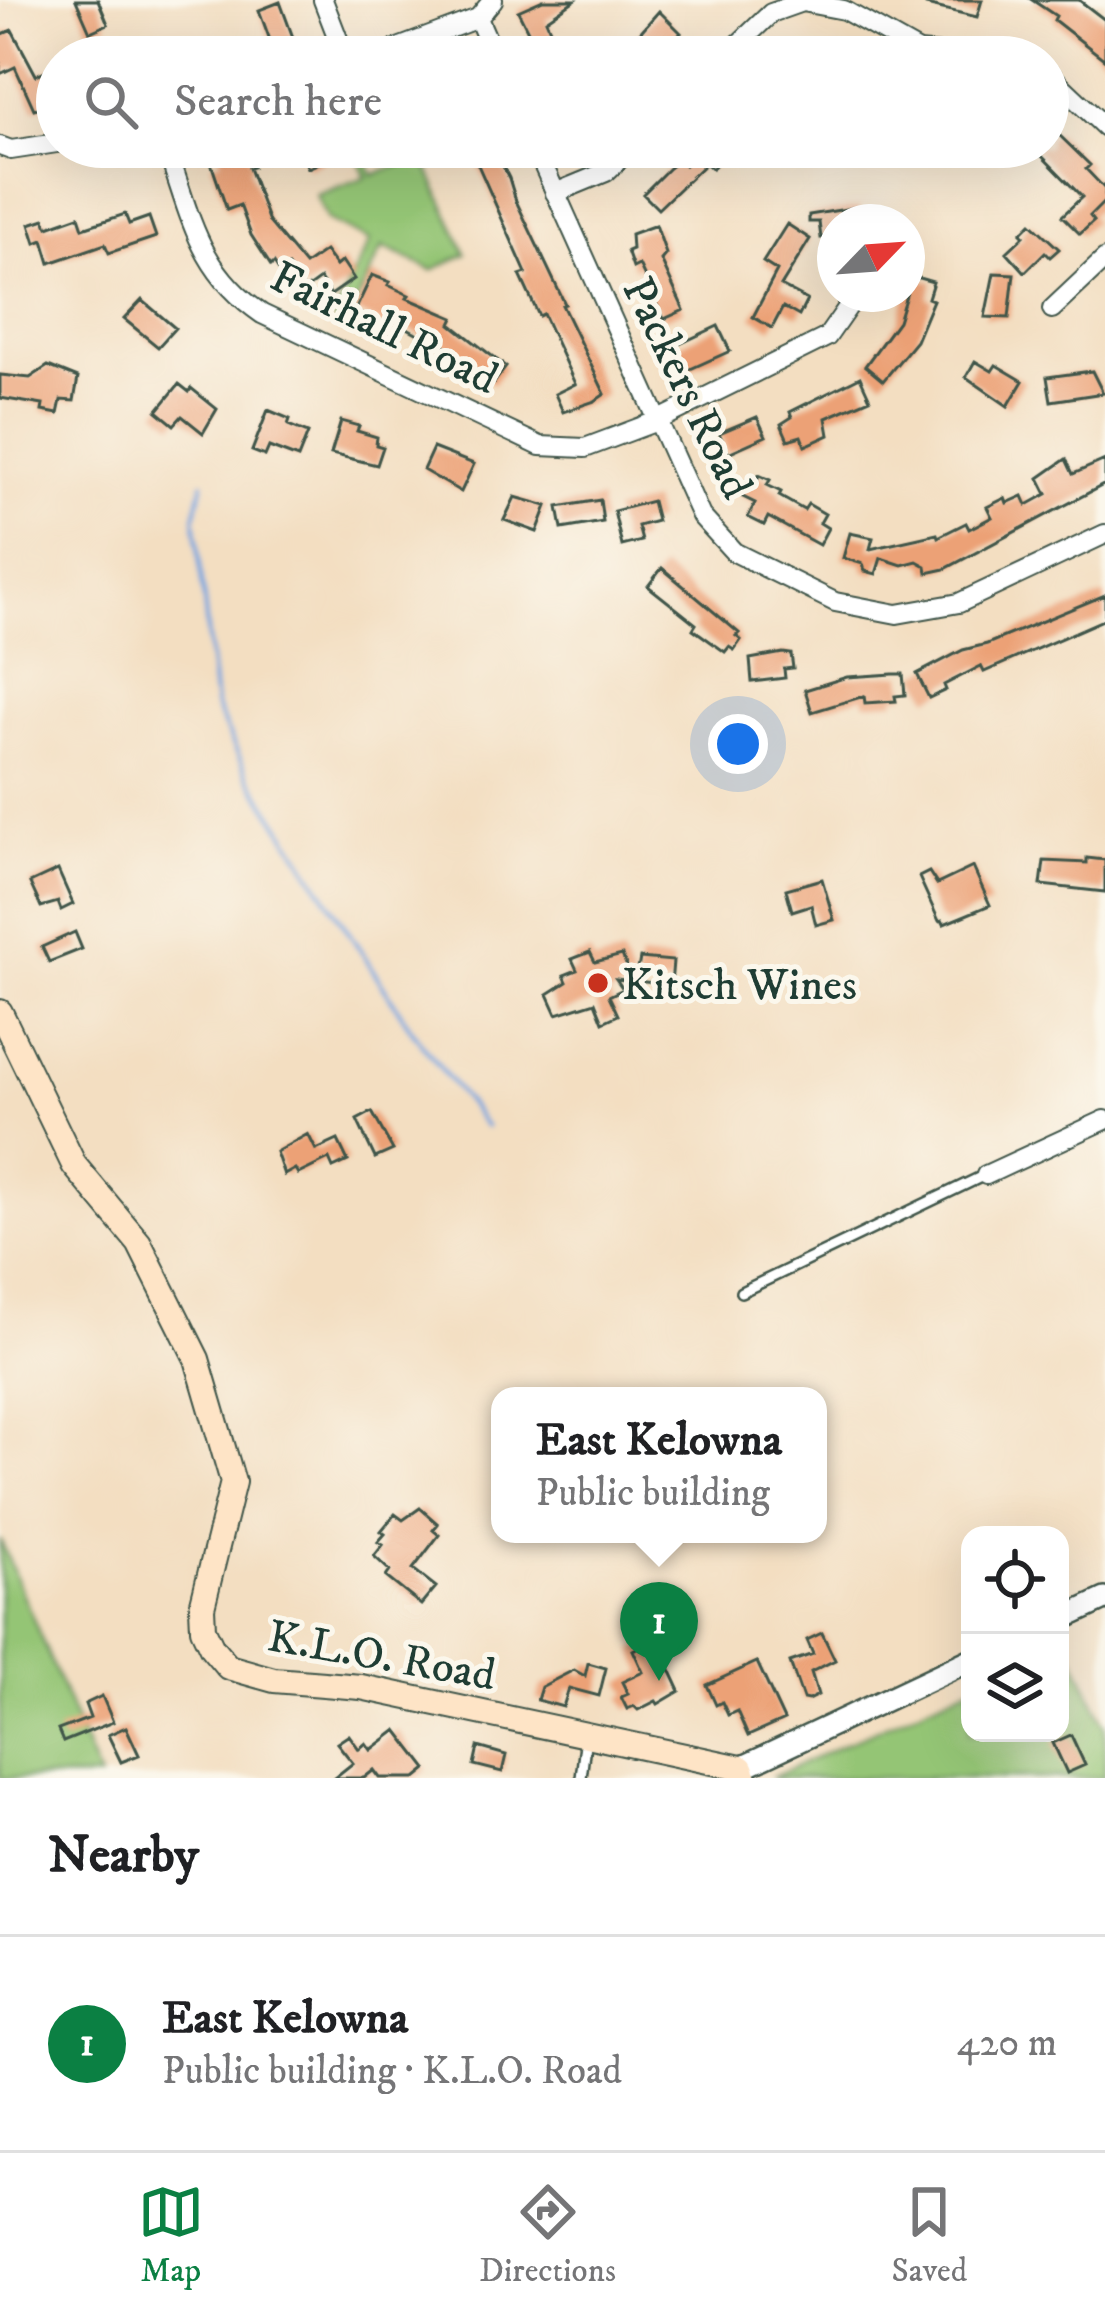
<!DOCTYPE html>
<html lang="en">
<head>
<meta charset="utf-8">
<style>
  body { margin:0; font-family:"IM FELL DW Pica",serif; background:#f2f2f2; color:#202124 }
  .controls { position:absolute; right:36px; bottom:36px; display:grid; overflow:hidden; border-radius:24px; box-shadow:0 12px 48px #0002 }
  .controls button { width:108px; height:108px; display:grid; place-items:center; padding:0; border:0; border-bottom:3px solid #e0e0e0; background:#fff; color:#202124; font:60px sans-serif }
  .compass { position:absolute; left:817px; top:204px; width:108px; height:108px; border-radius:50%; background:#fff; box-shadow:0 12px 48px #0002; rotate:65deg }
  .you { position:absolute; left:738px; top:744px; width:42px; height:42px; margin:-30px; border:9px solid #fff; border-radius:50%; background:#1a73e8; box-shadow:0 0 0 18px #1a73e833 }
  .badge { display:grid; place-items:center; width:78px; height:78px; border-radius:50%; background:#0b8043; color:#fff; font-size:39px; font-weight:700 }
  .pin { position:absolute; translate:-50% -99px; filter:drop-shadow(0 3px 6px #0008) }
  .pin::after { content:''; position:absolute; top:63px; width:42px; height:36px; background:inherit; clip-path:polygon(0 0,100% 0,50% 100%) }
  .popup { position:absolute; left:491px; top:1387px; width:336px; height:156px; box-sizing:border-box; display:grid; place-content:center; border-radius:24px; background:#fff; filter:drop-shadow(0 3px 9px #0005); font-size:39px; white-space:nowrap; color:#757577 }
  .popup b { font-size:45px; color:#202124 }
  .popup::after { content:''; position:absolute; left:50%; top:100%; margin-left:-24px; border:24px solid transparent; border-top-color:#fff }
  .list { margin:0; padding:0; list-style:none }
  h2 { display:flex; justify-content:space-between; align-items:center; height:156px; margin:0; padding:0 48px; font-size:51px }
  h2 small { font-size:39px; font-weight:400; color:#757577 }
  .list li { display:grid; grid-template-columns:78px 1fr auto; gap:36px; align-items:center; box-sizing:border-box; height:216px; padding:0 48px; border-top:3px solid #e0e0e0 }
  .list b { display:block; font-size:45px; white-space:nowrap }
  .list p { margin:0; font-size:39px; white-space:nowrap; color:#757577 }
  .list em { font-size:39px; font-style:normal; color:#757577 }
  .icon { flex:none; width:66px; height:66px; fill:none; stroke:currentColor; stroke-width:2; stroke-linecap:round; stroke-linejoin:round }
  .map { position:relative; flex:none; width:1105px; height:1778px; overflow:hidden }
  .search { position:absolute; background:#fff; box-shadow:0 12px 48px #0002; left:36px; right:36px; top:36px; height:132px; display:flex; align-items:center; gap:30px; box-sizing:border-box; padding:0 42px; border-radius:66px; color:#757577; font-size:45px }
  .sheet { height:372px; background:#fff }
  nav { display:flex; justify-content:space-around; align-items:center; box-sizing:border-box; height:168px; border-top:3px solid #e0e0e0; background:#fff; font-size:33px; color:#757577 }
  nav a { display:grid; justify-items:center; gap:6px }
  nav .on { color:#0b8043 }
  .map>svg:first-child { display:block }
</style>
</head>
<body>
<div class="map">
<svg width="1105" height="1778" viewBox="0 0 1105 1778">
  <rect width="100%" height="100%" fill="#fbf7ec"/>
  <filter id="ink" filterUnits="userSpaceOnUse"><feTurbulence type="fractalNoise" baseFrequency=".00833" numOctaves="2"/><feDisplacementMap in="SourceGraphic" scale="24" xChannelSelector="R" yChannelSelector="G"/><feConvolveMatrix kernelMatrix="1 2 1 2 8 2 1 2 1" color-interpolation-filters="sRGB"/></filter>
  <filter id="wash" filterUnits="userSpaceOnUse"><feTurbulence type="fractalNoise" baseFrequency=".004" numOctaves="4" result="noise"/><feDisplacementMap in="SourceGraphic" scale="48" xChannelSelector="R" yChannelSelector="G"/><feGaussianBlur stdDeviation="2.7" result="paint"/><feColorMatrix in="noise" values="0 0 0 0 0 0 0 0 0 0 0 0 0 0 0 0 0 1.4 0 .05"/><feComposite in="paint" operator="in"/></filter>
  <g filter="url(#wash)">
    <rect width="100%" height="100%" fill="#f3dec1"/>
    <path fill="#94c575" stroke="#5a8154" stroke-width="3" d="M 353,147 L 360,147 L 373,175 L 423,157 L 466,254 L 432,270 L 383,247 L 343,329 L 333,318 L 370,241 L 327,220 L 316,195 L 366,177 Z
      M 0,1539 L 99,1778 L 0,1778 Z
      M 1067,1641 L 1105,1725 L 1105,1778 L 771,1778 L 970,1686 L 970,1733 L 1060,1733 L 1060,1645 Z"/>
    <g fill="none" stroke-linecap="round" stroke-linejoin="round">
      <path stroke="#76a5df" stroke-width="4.5" d="M 203,483 L 195,517 L 215,705 L 248,776 L 415,1035 L 486,1127"/>
    </g>
    <g id="blocks">
      <path fill="#eca176" d="M 76,0 L 98,0 L 108,24 L 90,32 Z
        M 543,0 L 575,0 L 546,20 L 555,41 L 537,49 L 518,11 Z
        M 926,0 L 982,0 L 977,17 L 926,5 Z
        M 1032,0 L 1079,0 L 1105,20 L 1105,60 L 1054,20 L 1056,16 Z
        M 280,2 L 295,43 L 274,51 L 259,10 Z
        M 659,11 L 681,33 L 674,40 L 682,48 L 673,57 L 612,57 L 625,43 L 628,46 Z
        M 12,30 L 36,75 L 57,66 L 57,103 L 34,109 L 15,67 L 0,74 L 0,35 Z
        M 1056,132 L 1090,165 L 1086,169 L 1105,189 L 1105,201 L 1090,216 L 1094,221 L 1080,234 L 1062,216 L 1082,197 L 1033,147 L 1048,147 L 1048,139 Z
        M 217,147 L 246,147 L 253,167 L 249,168 L 269,222 L 305,265 L 325,251 L 336,266 L 342,261 L 354,279 L 331,295 L 320,279 L 305,290 L 288,266 L 280,272 L 274,263 L 271,266 L 251,235 L 240,205 L 227,210 L 211,163 L 221,160 Z
        M 298,147 L 355,147 L 308,168 Z
        M 470,147 L 493,147 L 509,178 L 516,201 L 565,304 L 562,305 L 605,394 L 595,401 L 563,412 L 555,394 L 575,384 L 543,314 L 539,316 L 520,275 L 526,273 Z
        M 702,147 L 730,147 L 712,169 L 706,163 L 658,209 L 643,194 L 669,168 L 680,159 L 685,165 Z
        M 859,207 L 861,222 L 835,222 L 835,235 L 821,238 L 819,222 L 809,222 L 809,215 Z
        M 125,214 L 129,224 L 149,217 L 156,237 L 109,253 L 105,244 L 50,263 L 43,240 L 36,243 L 30,224 L 45,219 L 48,227 L 79,216 L 83,228 Z
        M 1031,223 L 1059,249 L 1050,257 L 1045,252 L 1025,272 L 1007,252 L 1024,236 L 1021,233 Z
        M 787,224 L 810,239 L 781,286 L 807,300 L 799,316 L 783,307 L 772,328 L 753,317 L 777,271 L 763,262 Z
        M 656,225 L 666,254 L 661,260 L 684,310 L 664,319 L 657,305 L 649,308 L 640,290 L 649,286 L 639,265 L 633,268 L 627,251 L 632,249 L 631,234 Z
        M 994,273 L 1014,274 L 1009,318 L 985,317 Z
        M 372,275 L 390,282 L 388,285 L 409,295 L 407,298 L 454,318 L 451,324 L 506,367 L 493,384 L 440,341 L 438,345 L 402,325 L 395,338 L 380,331 L 383,325 L 355,311 Z
        M 912,276 L 933,282 L 928,298 L 933,300 L 916,341 L 883,381 L 865,366 L 898,321 Z
        M 142,300 L 175,328 L 158,347 L 124,319 Z
        M 718,326 L 730,351 L 677,375 L 665,351 Z
        M 975,361 L 992,371 L 996,365 L 1023,381 L 1008,406 L 966,377 Z
        M 48,366 L 78,378 L 74,401 L 61,400 L 58,414 L 42,411 L 43,405 L 0,398 L 0,375 L 30,378 Z
        M 1092,371 L 1103,393 L 1051,401 L 1047,377 Z
        M 860,377 L 870,399 L 826,418 L 829,435 L 805,446 L 801,436 L 788,440 L 781,424 L 792,417 L 790,412 Z
        M 179,384 L 189,392 L 191,388 L 217,409 L 203,433 L 182,416 L 174,425 L 157,411 Z
        M 268,410 L 290,419 L 288,425 L 308,433 L 298,458 L 269,447 L 265,456 L 252,451 Z
        M 757,417 L 766,436 L 728,453 L 719,433 Z
        M 341,421 L 359,426 L 357,431 L 377,437 L 376,445 L 383,447 L 377,465 L 331,454 Z
        M 433,448 L 474,464 L 461,492 L 423,470 Z
        M 1066,459 L 1073,474 L 1105,460 L 1105,484 L 945,569 L 927,573 L 926,566 L 917,561 L 902,565 L 881,558 L 876,574 L 865,571 L 863,564 L 843,558 L 850,533 L 873,538 L 870,549 L 937,534 L 938,537 L 966,523 L 969,529 L 992,517 L 987,507 L 1005,498 L 1007,503 L 1023,496 L 1027,505 L 1047,494 L 1039,478 Z
        M 759,475 L 770,480 L 767,485 L 781,492 L 779,496 L 804,510 L 808,504 L 825,514 L 820,523 L 828,528 L 819,545 L 768,517 L 764,525 L 748,517 L 755,503 L 739,495 L 749,476 L 757,480 Z
        M 515,497 L 547,506 L 537,532 L 504,520 Z
        M 600,500 L 603,522 L 562,529 L 558,507 Z
        M 652,501 L 657,521 L 638,526 L 642,541 L 622,546 L 614,511 Z
        M 662,568 L 739,633 L 736,636 L 741,640 L 734,650 L 729,647 L 725,652 L 693,629 L 696,624 L 648,586 Z
        M 1105,595 L 1105,619 L 984,672 L 981,666 L 944,685 L 946,690 L 929,698 L 917,674 L 963,650 L 987,644 Z
        M 783,653 L 791,654 L 793,668 L 784,669 L 785,678 L 752,682 L 750,659 Z
        M 893,674 L 903,674 L 905,695 L 895,696 L 896,701 L 865,703 L 864,696 L 812,712 L 805,690 L 847,677 Z
        M 1087,858 L 1105,860 L 1105,892 L 1041,885 L 1044,861 L 1087,863 Z
        M 973,867 L 990,905 L 944,924 L 942,920 L 939,921 L 919,877 L 929,872 L 937,884 Z
        M 58,870 L 73,904 L 61,910 L 58,902 L 41,907 L 30,883 Z
        M 822,879 L 834,920 L 816,925 L 811,905 L 792,911 L 786,889 Z
        M 75,932 L 82,949 L 49,962 L 42,947 Z
        M 590,952 L 595,962 L 622,955 L 633,981 L 616,979 L 623,989 L 609,996 L 618,1015 L 603,1022 L 595,1002 L 557,1014 L 548,994 L 567,982 L 564,975 L 577,970 L 572,959 Z
        M 640,958 L 673,961 L 671,985 L 636,981 Z
        M 372,1112 L 393,1150 L 375,1158 L 357,1120 Z
        M 308,1134 L 316,1150 L 338,1140 L 348,1161 L 333,1168 L 329,1159 L 298,1174 L 295,1169 L 284,1175 L 276,1152 Z
        M 420,1508 L 438,1524 L 433,1530 L 439,1535 L 413,1569 L 436,1587 L 421,1605 L 386,1577 L 390,1571 L 374,1556 L 383,1545 L 378,1542 L 385,1534 L 381,1531 L 395,1514 L 403,1520 Z
        M 822,1633 L 835,1660 L 811,1672 L 818,1695 L 808,1700 L 803,1699 L 790,1662 L 813,1654 L 807,1640 Z
        M 649,1642 L 660,1666 L 667,1663 L 680,1691 L 658,1704 L 656,1701 L 638,1710 L 634,1706 L 627,1709 L 621,1697 L 628,1694 L 622,1682 L 643,1672 L 633,1650 Z
        M 757,1662 L 784,1720 L 748,1736 L 737,1711 L 728,1715 L 722,1702 L 716,1705 L 707,1685 Z
        M 588,1663 L 606,1668 L 599,1696 L 569,1688 L 563,1707 L 537,1700 L 541,1687 L 574,1670 L 585,1676 Z
        M 102,1696 L 113,1722 L 63,1742 L 58,1730 L 90,1718 L 85,1704 Z
        M 126,1727 L 139,1755 L 121,1762 L 108,1735 Z
        M 397,1730 L 427,1769 L 416,1778 L 380,1778 L 374,1770 L 364,1778 L 334,1778 L 353,1763 L 337,1743 L 349,1735 L 359,1749 L 366,1743 L 371,1750 Z
        M 1071,1735 L 1085,1765 L 1067,1773 L 1053,1743 Z
        M 478,1747 L 506,1755 L 502,1772 L 474,1765 Z"/>
    </g>
  </g>
  <g filter="url(#ink)">
    <use href="#blocks" fill-opacity="0" stroke="#3f5549" stroke-width="3"/>
    <g fill="none" stroke-linecap="round" stroke-linejoin="round">
      <g stroke="#3f5549" stroke-width="14">
        <path id="service" d="M 741,1292 L 985,1175
          M 581,1778 L 586,1735"/>
      </g>
      <g stroke="#3f5549" stroke-width="22">
        <path id="minor" d="M 323,0 L 345,57
          M 478,18 L 495,57
          M 374,57 L 478,18 L 493,0
          M 725,57 L 771,13 L 802,2 L 844,10 L 919,52 L 973,57
          M 1048,73 L 1105,127
          M 0,146 L 11,150 L 57,143
          M 166,147 C 191,216 198,271 262,314 L 540,446 L 585,448 L 657,421 L 827,337 L 857,294
          M 535,147 L 701,516 L 734,552 L 835,602 L 897,614 L 959,603 L 1105,534
          M 555,193 L 606,172 L 632,147
          M 1052,309 L 1105,259
          M 986,1175 L 1105,1120"/>
      </g>
      <g stroke="#3f5549" stroke-width="26">
        <path id="tertiary" d="M 1060,1620 L 1105,1599
          M 741,1768 L 970,1660"/>
      </g>
      <g stroke="#3f5549" stroke-width="28">
        <path id="secondary" d="M 0,1012 L 74,1165 L 139,1243 L 197,1359 L 233,1482 L 202,1607 L 203,1629 L 212,1648 L 228,1667 L 274,1680 L 361,1687 L 741,1768 L 745,1778"/>
      </g>
      <use href="#service" stroke="#fff" stroke-width="9"/>
      <use href="#minor" stroke="#fff" stroke-width="18"/>
      <use href="#tertiary" stroke="#fff" stroke-width="21"/>
      <use href="#secondary" stroke="#fee4c6" stroke-width="24"/>
    </g>
  </g>
  <circle fill="#c8321e" stroke="#fbf7ec" stroke-width="4.5" cx="598" cy="983" r="12"/>
  <g text-anchor="middle" stroke-width="10" stroke-linejoin="round" paint-order="stroke">
    <g font-size="45" fill="#1f3d34" stroke="#fbf7ec">
      <text transform="translate(385 326) rotate(26)" y="16">Fairhall Road</text>
      <text transform="translate(689 387) rotate(64)" y="16">Packers Road</text>
      <text transform="translate(382 1654) rotate(10)" y="16">K.L.O. Road</text>
    </g>
    <g font-size="45" fill="#1f3d34" stroke="#fbf7ec" text-anchor="start">
      <text x="622" y="999">Kitsch Wines</text>
    </g>
  </g>
</svg>
<div class="controls">
<button><svg class="icon" aria-label="locate" viewBox="0 0 24 24"><circle cx="12" cy="12" r="6"/><path d="M12 2v4M12 18v4M2 12h4M18 12h4"/></svg></button>
<button><svg class="icon" aria-label="layers" viewBox="0 0 24 24"><path d="M12 4l9 5-9 5-9-5zM3 14l9 5 9-5"/></svg></button>
</div>
<svg class="compass" viewBox="-18 -18 36 36"><path d="M0-13l5 13h-10z" fill="#e53935"/><path d="M0 13l5-13h-10z" fill="#757577"/></svg>
<div class="you"></div>
<div class="pin badge" style="left:659px;top:1681px">1</div>
<div class="popup"><b>East Kelowna</b>Public building</div>
<div class="search"><svg class="icon" aria-label="search" viewBox="0 0 24 24"><circle cx="10" cy="10" r="6"/><path d="M15 15l6 6"/></svg>Search here</div>
</div>
<section class="sheet">
<h2>Nearby<small></small></h2>
<ul class="list">
<li><span class="badge">1</span><div><b>East Kelowna</b><p>Public building · K.L.O. Road</p></div><em>420 m</em></li>
</ul>
</section>
<nav>
<a class="on"><svg class="icon" aria-label="map" viewBox="0 0 24 24"><path d="M3 6l6-2 6 2 6-2v14l-6 2-6-2-6 2zM9 4v14M15 6v14"/></svg>Map</a>
<a><svg class="icon" aria-label="directions" viewBox="0 0 24 24"><path d="M12 3l9 9-9 9-9-9zM9 14v-3h6M13 9l2 2-2 2"/></svg>Directions</a>
<a><svg class="icon" aria-label="saved" viewBox="0 0 24 24"><path d="M7 4h10v16l-5-4-5 4z"/></svg>Saved</a>
</nav>
</body>
</html>
